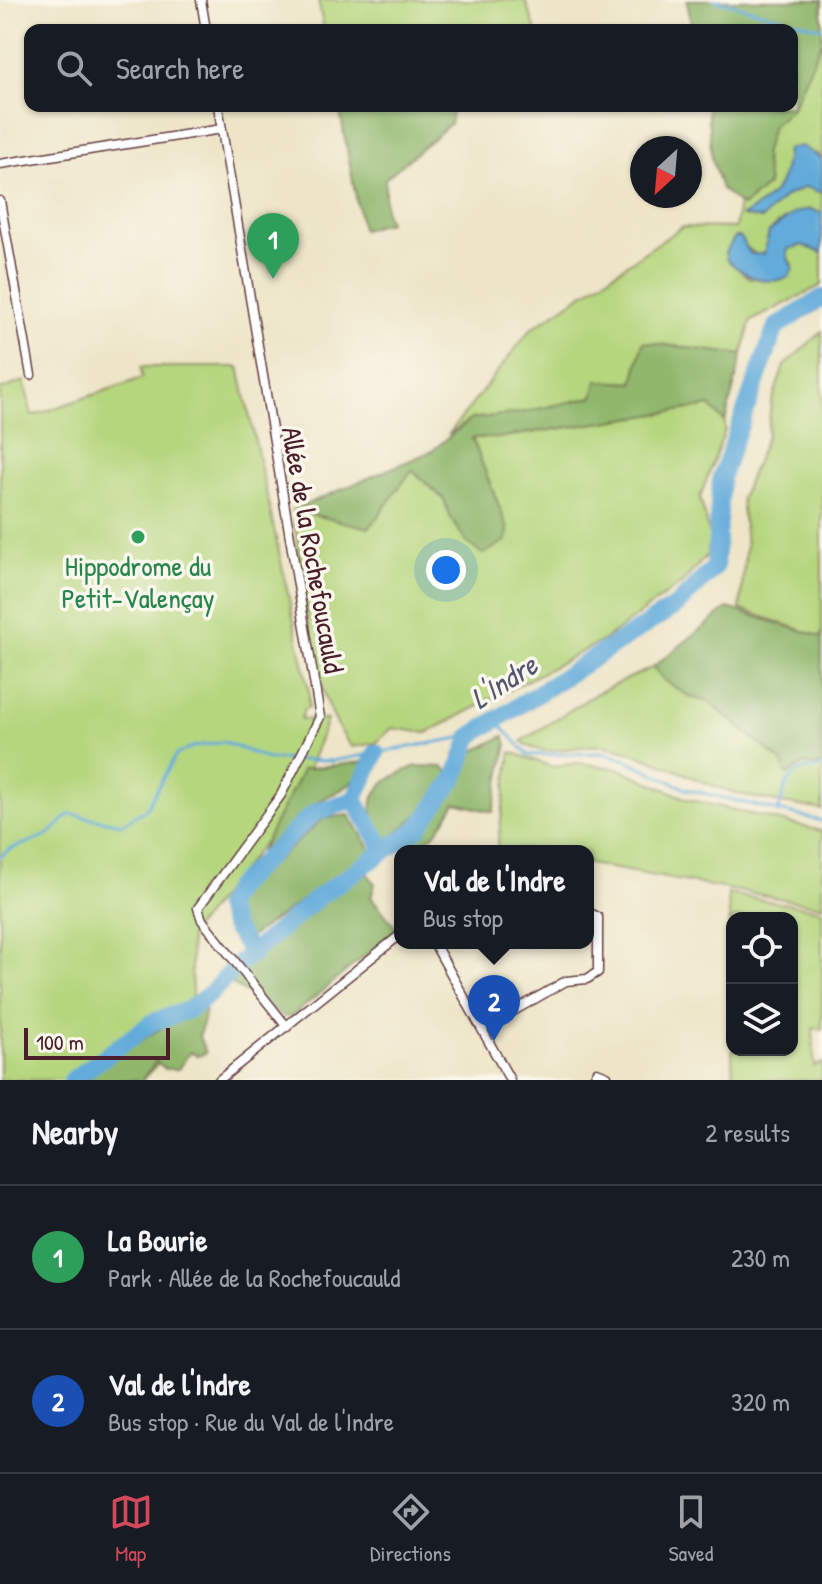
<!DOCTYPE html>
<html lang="en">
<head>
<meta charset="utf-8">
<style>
  body { margin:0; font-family:"Patrick Hand",sans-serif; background:#20242c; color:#f1f3f6 }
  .controls { position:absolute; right:24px; bottom:24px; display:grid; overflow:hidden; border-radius:16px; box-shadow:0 2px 6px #0004 }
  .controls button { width:72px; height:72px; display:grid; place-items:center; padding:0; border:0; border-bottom:2px solid #363941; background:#171b24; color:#f1f3f6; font:40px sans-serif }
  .compass { position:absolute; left:630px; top:136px; width:72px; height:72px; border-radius:50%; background:#171b24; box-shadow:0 2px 6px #0004; rotate:206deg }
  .scale { position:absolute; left:24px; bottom:20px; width:146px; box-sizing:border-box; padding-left:8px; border:4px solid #4a1f2b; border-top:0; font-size:22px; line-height:28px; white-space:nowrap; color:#4a1f2b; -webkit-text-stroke:6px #fbf7ec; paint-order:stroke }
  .you { position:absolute; left:446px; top:570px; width:28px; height:28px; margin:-20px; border:6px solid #fff; border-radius:50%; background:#1a73e8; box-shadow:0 0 0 12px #1a73e833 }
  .badge { display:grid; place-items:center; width:52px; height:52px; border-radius:50%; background:#d1495b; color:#fff; font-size:26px; font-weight:700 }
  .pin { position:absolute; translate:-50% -66px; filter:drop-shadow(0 2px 4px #0008) }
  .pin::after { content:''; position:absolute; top:42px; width:28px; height:24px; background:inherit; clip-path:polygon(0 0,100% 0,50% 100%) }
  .popup { position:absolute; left:394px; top:845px; width:200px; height:104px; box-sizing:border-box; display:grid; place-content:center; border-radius:16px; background:#171b24; filter:drop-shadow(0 2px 6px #0005); font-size:26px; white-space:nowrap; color:#9ea1a6 }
  .popup b { font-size:30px; color:#f1f3f6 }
  .popup::after { content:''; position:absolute; left:50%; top:100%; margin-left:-16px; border:16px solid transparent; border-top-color:#171b24 }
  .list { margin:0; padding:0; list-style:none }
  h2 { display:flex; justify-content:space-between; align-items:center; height:104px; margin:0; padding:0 32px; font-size:34px }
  h2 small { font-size:26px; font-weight:400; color:#9ea1a6 }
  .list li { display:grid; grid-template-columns:52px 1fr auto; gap:24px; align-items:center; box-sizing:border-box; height:144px; padding:0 32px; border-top:2px solid #363941 }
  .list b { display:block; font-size:30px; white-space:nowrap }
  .list p { margin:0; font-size:26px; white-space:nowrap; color:#9ea1a6 }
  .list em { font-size:26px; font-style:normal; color:#9ea1a6 }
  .icon { flex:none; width:44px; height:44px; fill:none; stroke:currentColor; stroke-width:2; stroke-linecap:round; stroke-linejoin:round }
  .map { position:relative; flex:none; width:822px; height:1080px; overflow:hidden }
  .search { position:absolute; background:#171b24; box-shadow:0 2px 6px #0004; left:24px; right:24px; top:24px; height:88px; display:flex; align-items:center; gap:20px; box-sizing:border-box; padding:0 28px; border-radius:16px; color:#9ea1a6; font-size:30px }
  .sheet { height:392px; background:#171b24 }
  nav { display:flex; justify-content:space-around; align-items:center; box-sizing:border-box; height:112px; border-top:2px solid #363941; background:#171b24; font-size:22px; color:#9ea1a6 }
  nav a { display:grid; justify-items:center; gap:4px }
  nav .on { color:#d1495b }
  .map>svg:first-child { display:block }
</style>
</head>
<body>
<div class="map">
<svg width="822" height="1080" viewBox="0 0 822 1080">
  <rect width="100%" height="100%" fill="#fbf7ec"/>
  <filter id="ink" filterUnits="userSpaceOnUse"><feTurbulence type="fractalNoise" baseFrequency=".0125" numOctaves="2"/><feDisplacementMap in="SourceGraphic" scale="16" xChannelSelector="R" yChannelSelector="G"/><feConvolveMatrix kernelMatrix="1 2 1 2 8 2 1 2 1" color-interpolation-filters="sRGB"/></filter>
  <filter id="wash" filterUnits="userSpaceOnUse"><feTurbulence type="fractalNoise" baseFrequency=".006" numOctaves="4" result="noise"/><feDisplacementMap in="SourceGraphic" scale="32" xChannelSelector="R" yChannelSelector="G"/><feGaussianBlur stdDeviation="1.8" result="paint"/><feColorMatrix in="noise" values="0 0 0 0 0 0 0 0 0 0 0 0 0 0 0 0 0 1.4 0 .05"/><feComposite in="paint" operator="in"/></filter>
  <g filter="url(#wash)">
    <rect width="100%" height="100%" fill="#eee5c7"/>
    <path fill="#b5d67d" stroke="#807a54" stroke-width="2" d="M 318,0 L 525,0 L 536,30 L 324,30 Z
      M 822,41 L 822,159 L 816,153 L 785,175 L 774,196 L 743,216 L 762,219 L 784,197 L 805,186 L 822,193 L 822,213 C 806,208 777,219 769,234 C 766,239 766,248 764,253 L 758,256 L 735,238 L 727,260 L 751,279 L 793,264 L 787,257 L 788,249 L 802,245 L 822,253 L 822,285 L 751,321 L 742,355 L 643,342 L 633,383 L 598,381 L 593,397 L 520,413 L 471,419 L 448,435 L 531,329 L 682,227 L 735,228 L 739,203 L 743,206 L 768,185 L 764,155 L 772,126 L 792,108 Z
      M 822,331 L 822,637 L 740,609 L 746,544 L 741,498 L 767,436 L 771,404 L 784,366 Z
      M 141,367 L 239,367 L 309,691 L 309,707 L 304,709 L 301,719 L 327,720 L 295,804 L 190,934 L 193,1024 L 143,1080 L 0,1080 L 0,390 L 24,381 L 32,416 L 142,378 Z
      M 710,406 L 725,422 L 725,430 L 700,497 L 710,538 L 707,555 L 683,582 L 604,640 L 427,733 L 392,728 L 376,743 L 352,747 C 308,696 303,577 293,510 L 369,528 L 412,470 L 444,500 L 451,518 L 508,529 L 472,438 L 497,438 Z
      M 653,667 L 664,680 L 690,697 L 709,702 L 803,765 L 822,765 L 822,810 C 786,803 749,799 714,786 C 677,772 644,753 605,746 C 579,742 543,762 522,741 L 597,693 Z
      M 511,752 L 553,767 L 578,763 L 620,769 L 687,799 L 822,831 L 822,906 L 588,864 L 588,851 L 497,848 Z
      M 728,894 L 822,910 L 822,1030 L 813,1028 L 814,1066 L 822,1063 L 822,1080 L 733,1080 L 732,1050 L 792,1050 L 792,918 L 732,918 L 732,981 Z"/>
    <path fill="#90b76c" stroke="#6d6b4c" stroke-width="2" d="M 687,0 L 822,0 L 822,41 L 792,108 L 772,126 L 764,155 L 768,185 L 742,206 L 721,189 L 712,159 L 707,106 L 792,106 L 792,30 L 692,30 Z
      M 370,106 L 453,106 L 450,124 L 385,179 L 385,212 L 389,222 L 362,230 L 340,112 Z
      M 643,342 L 742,355 L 725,422 L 710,406 L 496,438 L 472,438 L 508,529 L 507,540 L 483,554 L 468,544 L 451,518 L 444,499 L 412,470 L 369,528 L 293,510 L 432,451 L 471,419 L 520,413 L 593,397 L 597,381 L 633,383 Z
      M 728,608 L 822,637 L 822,765 L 803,765 L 787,775 L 782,762 L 709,702 L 690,697 L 664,680 L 653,667 Z
      M 504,736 L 507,744 L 493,812 L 456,803 L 437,832 L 415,849 L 413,839 L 445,802 L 473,752 Z
      M 364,762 C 355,791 334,790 313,805 C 294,818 281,838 261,850 L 303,769 Z
      M 417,766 L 443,767 L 449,772 L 437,798 L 386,842 C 357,802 375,781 417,766 Z
      M 349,815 L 372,851 L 247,939 L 232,907 L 238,894 L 324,818 Z
      M 361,874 L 368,874 L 375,884 L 371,897 L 397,929 L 292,1016 L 284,1017 L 232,984 L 230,975 Z
      M 198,1006 L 205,1011 L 199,1037 L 206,1053 L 198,1056 L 190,1052 L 178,1069 L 165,1069 L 156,1061 L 142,1080 L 76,1080 Z"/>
    <path fill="#62abda" stroke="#566582" stroke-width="2" d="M 801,146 L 822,159 L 822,193 L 805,187 L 784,197 L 762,219 L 742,216 C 775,196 784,188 787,149 Z
      M 810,209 L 822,213 L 822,253 L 802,245 L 788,249 L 787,257 L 793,268 L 789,277 C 764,287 746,276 727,260 L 725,253 L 735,237 L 740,237 L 751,254 L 764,254 L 769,232 L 794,213 Z"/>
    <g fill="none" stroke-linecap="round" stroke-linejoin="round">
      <path stroke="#62abda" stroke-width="3" d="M 715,0 L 822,28
        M 496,720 L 528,755 L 604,753 L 627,760 L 686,789 L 822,821
        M 778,813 C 787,781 786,770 822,767
        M 0,857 L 8,850 L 48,835 L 70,814 L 122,824 L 146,809 L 176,755 L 192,747 L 224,742 L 268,759 L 332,761 L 471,736"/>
      <path stroke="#62abda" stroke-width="18" d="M 354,800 L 385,851
        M 253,954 L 234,928 L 225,907 L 235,888 L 315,812 L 354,800 L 376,753
        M 72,1080 L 153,1022 L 188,1010 L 211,993 L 235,967 L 321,895 L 418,828 L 455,778 L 471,736 L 677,605 L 715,567 L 721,477 L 776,327 L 822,298"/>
    </g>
  </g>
  <g filter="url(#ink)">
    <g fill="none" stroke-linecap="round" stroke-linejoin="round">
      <g stroke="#633d42" stroke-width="11">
        <path id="street" d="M 201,0 L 206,30
          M 218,106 L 320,717 L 281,795 L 198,908 L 202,920 L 287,1027
          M 0,164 L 222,129
          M 0,201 L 31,375
          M 434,943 L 510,1080
          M 482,1029 L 566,981 L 587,979 L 598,972 L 598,917 L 588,912
          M 219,1080 L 400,935
          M 593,1080 L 597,1072 L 607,1076 L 606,1080"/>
      </g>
      <use href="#street" stroke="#fff" stroke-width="8"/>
    </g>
  </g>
  <circle fill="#2e9e5b" stroke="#fbf7ec" stroke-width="3" cx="138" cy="537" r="8"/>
  <g text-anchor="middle" stroke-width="7" stroke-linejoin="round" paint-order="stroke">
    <g font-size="28" fill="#4a1f2b" stroke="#fbf7ec">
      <text transform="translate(313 550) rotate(80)" y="10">Allée de la Rochefoucauld</text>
    </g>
    <g font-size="28" fill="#27864d" stroke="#fbf7ec">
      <text x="138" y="576">Hippodrome du<tspan x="138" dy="32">Petit-Valençay</tspan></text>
    </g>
    <g font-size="30" font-style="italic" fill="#545771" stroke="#fbf7ec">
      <text transform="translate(504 682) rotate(-33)" y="10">L'Indre</text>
    </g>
  </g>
</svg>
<div class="controls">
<button><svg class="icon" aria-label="locate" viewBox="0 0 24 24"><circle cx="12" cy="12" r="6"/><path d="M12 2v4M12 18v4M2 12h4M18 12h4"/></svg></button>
<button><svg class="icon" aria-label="layers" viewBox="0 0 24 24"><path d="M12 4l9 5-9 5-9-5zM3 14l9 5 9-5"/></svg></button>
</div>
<svg class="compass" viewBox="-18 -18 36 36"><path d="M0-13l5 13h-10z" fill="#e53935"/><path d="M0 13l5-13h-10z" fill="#9ea1a6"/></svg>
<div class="scale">100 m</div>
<div class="you"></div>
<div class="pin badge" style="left:273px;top:279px;background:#2e9e5b">1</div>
<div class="pin badge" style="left:494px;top:1041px;background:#1a4fb4">2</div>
<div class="popup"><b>Val de l'Indre</b>Bus stop</div>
<div class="search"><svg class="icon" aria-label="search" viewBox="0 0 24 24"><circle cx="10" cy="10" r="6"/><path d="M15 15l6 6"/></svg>Search here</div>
</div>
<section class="sheet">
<h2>Nearby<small>2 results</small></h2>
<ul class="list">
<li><span class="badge" style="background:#2e9e5b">1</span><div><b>La Bourie</b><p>Park · Allée de la Rochefoucauld</p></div><em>230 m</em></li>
<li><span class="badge" style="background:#1a4fb4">2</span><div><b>Val de l'Indre</b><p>Bus stop · Rue du Val de l'Indre</p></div><em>320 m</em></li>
</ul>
</section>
<nav>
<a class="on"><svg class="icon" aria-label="map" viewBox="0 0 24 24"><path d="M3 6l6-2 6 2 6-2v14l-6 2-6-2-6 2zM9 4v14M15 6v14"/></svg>Map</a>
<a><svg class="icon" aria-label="directions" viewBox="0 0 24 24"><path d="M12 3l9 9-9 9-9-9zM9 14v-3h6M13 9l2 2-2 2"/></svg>Directions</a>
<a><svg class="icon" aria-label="saved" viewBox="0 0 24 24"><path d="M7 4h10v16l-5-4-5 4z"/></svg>Saved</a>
</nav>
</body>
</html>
